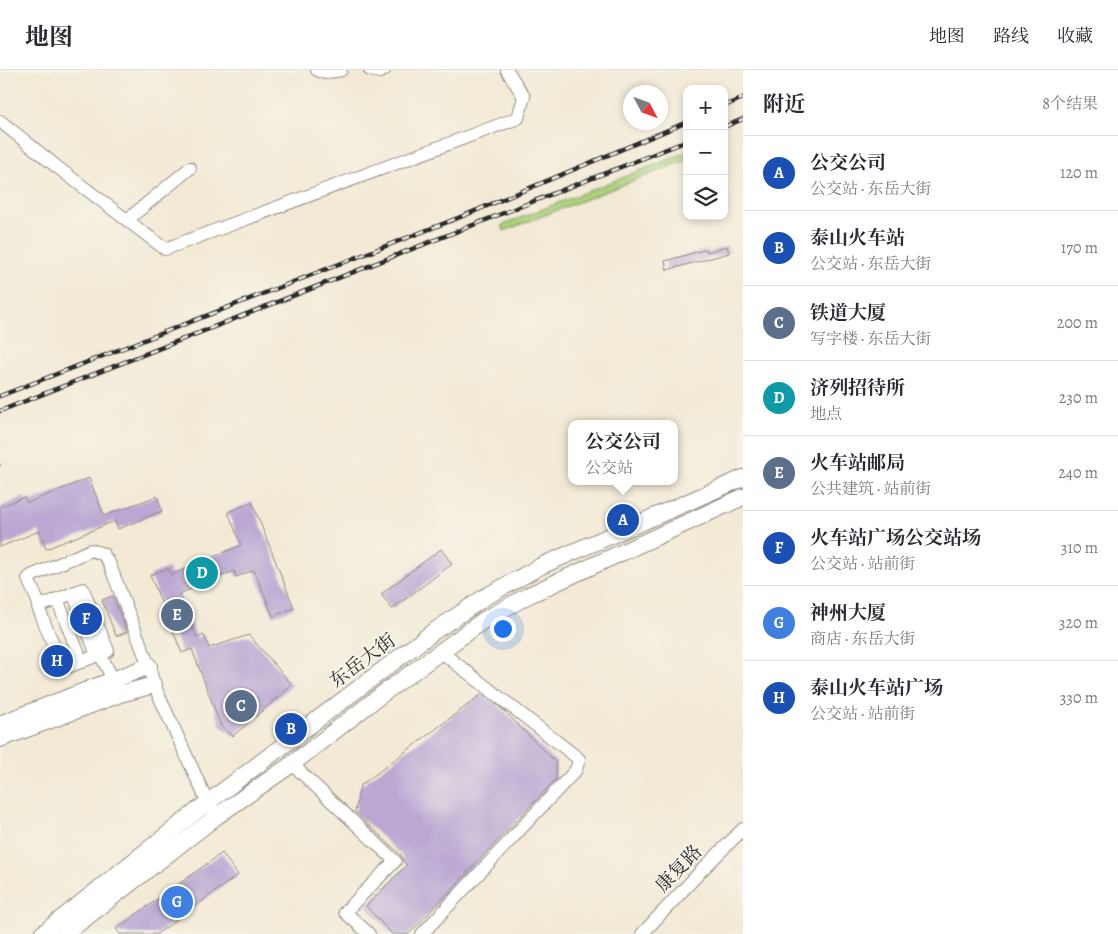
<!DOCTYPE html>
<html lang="zh">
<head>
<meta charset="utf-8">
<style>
  body { margin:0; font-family:Alegreya,"Noto Serif SC",serif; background:#f2f2f3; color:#2b2b33 }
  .controls { position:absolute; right:15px; top:15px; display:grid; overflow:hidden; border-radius:10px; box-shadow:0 2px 8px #0003 }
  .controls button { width:45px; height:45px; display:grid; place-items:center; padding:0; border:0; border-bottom:1px solid #e1e1e2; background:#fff; color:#2b2b33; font:25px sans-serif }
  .compass { position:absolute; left:623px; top:15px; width:45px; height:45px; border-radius:50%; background:#fff; box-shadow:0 2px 8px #0003; rotate:131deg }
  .you { position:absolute; left:502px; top:558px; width:18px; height:18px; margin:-12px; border:4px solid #fff; border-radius:50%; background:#1a73e8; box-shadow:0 0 0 8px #1a73e833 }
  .badge { display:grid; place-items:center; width:32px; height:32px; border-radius:50%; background:#0f766e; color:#fff; font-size:16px; font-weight:700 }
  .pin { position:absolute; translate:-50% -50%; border:2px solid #fff; box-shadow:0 1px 5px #0006 }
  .popup { position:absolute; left:568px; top:350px; width:110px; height:65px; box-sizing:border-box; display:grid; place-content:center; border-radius:10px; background:#fff; filter:drop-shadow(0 1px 4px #0005); font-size:16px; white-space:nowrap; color:#7c7c81 }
  .popup b { font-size:19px; color:#2b2b33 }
  .popup::after { content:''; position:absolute; left:50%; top:100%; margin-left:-10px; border:10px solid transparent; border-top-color:#fff }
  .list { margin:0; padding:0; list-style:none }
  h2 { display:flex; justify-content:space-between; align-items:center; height:65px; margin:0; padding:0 20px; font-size:21px }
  h2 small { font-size:16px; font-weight:400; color:#7c7c81 }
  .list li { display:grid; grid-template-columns:32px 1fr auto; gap:15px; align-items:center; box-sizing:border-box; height:75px; padding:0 20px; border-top:1px solid #e1e1e2 }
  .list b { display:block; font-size:19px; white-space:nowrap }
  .list p { margin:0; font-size:16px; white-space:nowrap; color:#7c7c81 }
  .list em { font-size:16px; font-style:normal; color:#7c7c81 }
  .icon { flex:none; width:28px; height:28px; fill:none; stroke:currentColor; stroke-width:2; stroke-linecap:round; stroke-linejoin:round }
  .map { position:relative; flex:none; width:743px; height:864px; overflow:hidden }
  header { display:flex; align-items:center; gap:30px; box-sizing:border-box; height:70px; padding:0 25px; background:#fff; border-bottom:1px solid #e1e1e2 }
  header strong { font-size:24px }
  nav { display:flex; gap:28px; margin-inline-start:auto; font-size:18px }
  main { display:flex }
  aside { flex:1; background:#fff }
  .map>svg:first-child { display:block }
</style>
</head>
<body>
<header>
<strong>地图</strong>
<nav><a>地图</a><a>路线</a><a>收藏</a></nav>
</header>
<main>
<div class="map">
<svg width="743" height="864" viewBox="0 0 743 864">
  <rect width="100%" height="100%" fill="#f7f3e8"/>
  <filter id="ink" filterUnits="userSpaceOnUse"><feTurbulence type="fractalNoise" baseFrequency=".02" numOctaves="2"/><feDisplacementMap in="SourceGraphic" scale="10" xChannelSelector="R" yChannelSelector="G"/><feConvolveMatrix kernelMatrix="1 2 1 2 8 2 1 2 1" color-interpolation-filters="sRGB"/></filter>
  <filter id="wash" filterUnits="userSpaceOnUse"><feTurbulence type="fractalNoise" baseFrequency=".0096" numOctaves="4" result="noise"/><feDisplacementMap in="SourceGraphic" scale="20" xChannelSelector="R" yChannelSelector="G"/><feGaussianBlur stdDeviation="1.12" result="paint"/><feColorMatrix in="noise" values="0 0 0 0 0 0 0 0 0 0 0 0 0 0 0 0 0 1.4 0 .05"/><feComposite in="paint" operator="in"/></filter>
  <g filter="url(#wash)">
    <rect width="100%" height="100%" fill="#f3ead5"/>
    <path fill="#aad17b" stroke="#6a7e53" d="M 687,82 L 687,90 L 504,161 L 502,155 Z"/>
    <g id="blocks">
      <path fill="#baa7d3" d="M 727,176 L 729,183 L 667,200 L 665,191 L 707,179 L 707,182 Z
        M 89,408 L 104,446 L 157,426 L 162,441 L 118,459 L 115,451 L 46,479 L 39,461 L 0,477 L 0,437 L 24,427 L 27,433 Z
        M 252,432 L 294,538 L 273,546 L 254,500 L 236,507 L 234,501 L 179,524 L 197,568 L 204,565 L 209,578 L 249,565 L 292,615 L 233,666 L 221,656 L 192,579 L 182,583 L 150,505 L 168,498 L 171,505 L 241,475 L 228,442 Z
        M 441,479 L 452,494 L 392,539 L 381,524 Z
        M 113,526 L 127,562 L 116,566 L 102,530 Z
        M 482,624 L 501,638 L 556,692 L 556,709 L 409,864 L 392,864 L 366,836 L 407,795 L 403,791 L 401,785 L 355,742 L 360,716 Z
        M 222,783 L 238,805 L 157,864 L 120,864 L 116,859 Z"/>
    </g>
  </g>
  <g filter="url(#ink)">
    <use href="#blocks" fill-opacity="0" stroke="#8f8a80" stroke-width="1"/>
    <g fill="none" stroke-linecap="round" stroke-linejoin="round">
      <g stroke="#8f8a80" stroke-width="14">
        <path id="minor" d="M 317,0 L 325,3 L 341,0
          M 370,0 L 380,2 L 384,0
          M 0,51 L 57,97 L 165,179 L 518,48 L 524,27 L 507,0
          M 127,150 L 190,98
          M 83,519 L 108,581 L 63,599 L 38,537 Z
          M 73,523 L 97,585
          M 57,529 L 82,592
          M 40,536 L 28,509 L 31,506 L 91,480 L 103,484 L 109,493 L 149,596 L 154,615 L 208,733 L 213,740
          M 100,584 L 117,617
          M 292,694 L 395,791 L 345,842 L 369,864
          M 422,864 L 576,700 L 579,689 L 440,581
          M 642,864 L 702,800 L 743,759"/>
      </g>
      <g stroke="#8f8a80" stroke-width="18">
        <path id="major" d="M 0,654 L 149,596
          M 0,669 L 120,624 L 154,615
          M 42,864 L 198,740 L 433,562 L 485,527 L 541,496 L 743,408
          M 65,864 L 217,746 L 292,694 L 381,625 L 484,550 L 529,525 L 743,427"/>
      </g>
      <path stroke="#8f8a80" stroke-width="2" stroke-dasharray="1 4" stroke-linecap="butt" d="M 0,395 L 1,395"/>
      <use href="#minor" stroke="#fff" stroke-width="12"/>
      <use href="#major" stroke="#fff" stroke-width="16"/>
      <g stroke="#2b2b2b" stroke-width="4.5">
        <path id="rail" d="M 724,36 L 743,28
          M 724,57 L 743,49
          M 0,326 L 463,146 L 687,52
          M 0,341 L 687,71"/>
      </g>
      <use href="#rail" stroke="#f7f3e8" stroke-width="2.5" stroke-dasharray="8" stroke-linecap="butt"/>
    </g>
  </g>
  <g text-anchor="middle" stroke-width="4.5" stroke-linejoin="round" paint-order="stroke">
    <g font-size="19" fill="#2b2b2b" stroke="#f7f3e8">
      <text transform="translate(362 590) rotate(-37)" y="7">东岳大街</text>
      <text transform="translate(678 798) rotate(-46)" y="7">康复路</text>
    </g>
  </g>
</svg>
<div class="controls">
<button>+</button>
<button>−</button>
<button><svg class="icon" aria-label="layers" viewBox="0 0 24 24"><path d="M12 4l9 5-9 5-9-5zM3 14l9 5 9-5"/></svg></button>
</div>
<svg class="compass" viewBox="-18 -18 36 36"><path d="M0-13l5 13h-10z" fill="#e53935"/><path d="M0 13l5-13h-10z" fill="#7c7c81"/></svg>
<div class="you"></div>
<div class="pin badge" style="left:623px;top:450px;background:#1a4fb4">A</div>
<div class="popup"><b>公交公司</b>公交站</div>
<div class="pin badge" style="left:291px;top:659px;background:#1a4fb4">B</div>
<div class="pin badge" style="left:241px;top:636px;background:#5c6f8a">C</div>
<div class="pin badge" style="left:202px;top:503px;background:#0f9aa8">D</div>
<div class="pin badge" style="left:177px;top:545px;background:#5c6f8a">E</div>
<div class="pin badge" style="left:86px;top:549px;background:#1a4fb4">F</div>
<div class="pin badge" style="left:177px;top:832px;background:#3f7fe0">G</div>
<div class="pin badge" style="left:57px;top:591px;background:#1a4fb4">H</div>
</div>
<aside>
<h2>附近<small>8个结果</small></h2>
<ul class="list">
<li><span class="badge" style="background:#1a4fb4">A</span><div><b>公交公司</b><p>公交站 · 东岳大街</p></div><em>120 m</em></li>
<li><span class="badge" style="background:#1a4fb4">B</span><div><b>泰山火车站</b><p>公交站 · 东岳大街</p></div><em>170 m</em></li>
<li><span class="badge" style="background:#5c6f8a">C</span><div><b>铁道大厦</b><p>写字楼 · 东岳大街</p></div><em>200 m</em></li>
<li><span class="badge" style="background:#0f9aa8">D</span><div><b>济列招待所</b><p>地点</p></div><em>230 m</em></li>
<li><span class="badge" style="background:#5c6f8a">E</span><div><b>火车站邮局</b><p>公共建筑 · 站前街</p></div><em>240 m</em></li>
<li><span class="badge" style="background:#1a4fb4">F</span><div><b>火车站广场公交站场</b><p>公交站 · 站前街</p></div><em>310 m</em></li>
<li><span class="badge" style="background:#3f7fe0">G</span><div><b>神州大厦</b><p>商店 · 东岳大街</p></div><em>320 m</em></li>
<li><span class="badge" style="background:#1a4fb4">H</span><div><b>泰山火车站广场</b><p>公交站 · 站前街</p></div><em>330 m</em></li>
</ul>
</aside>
</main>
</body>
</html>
